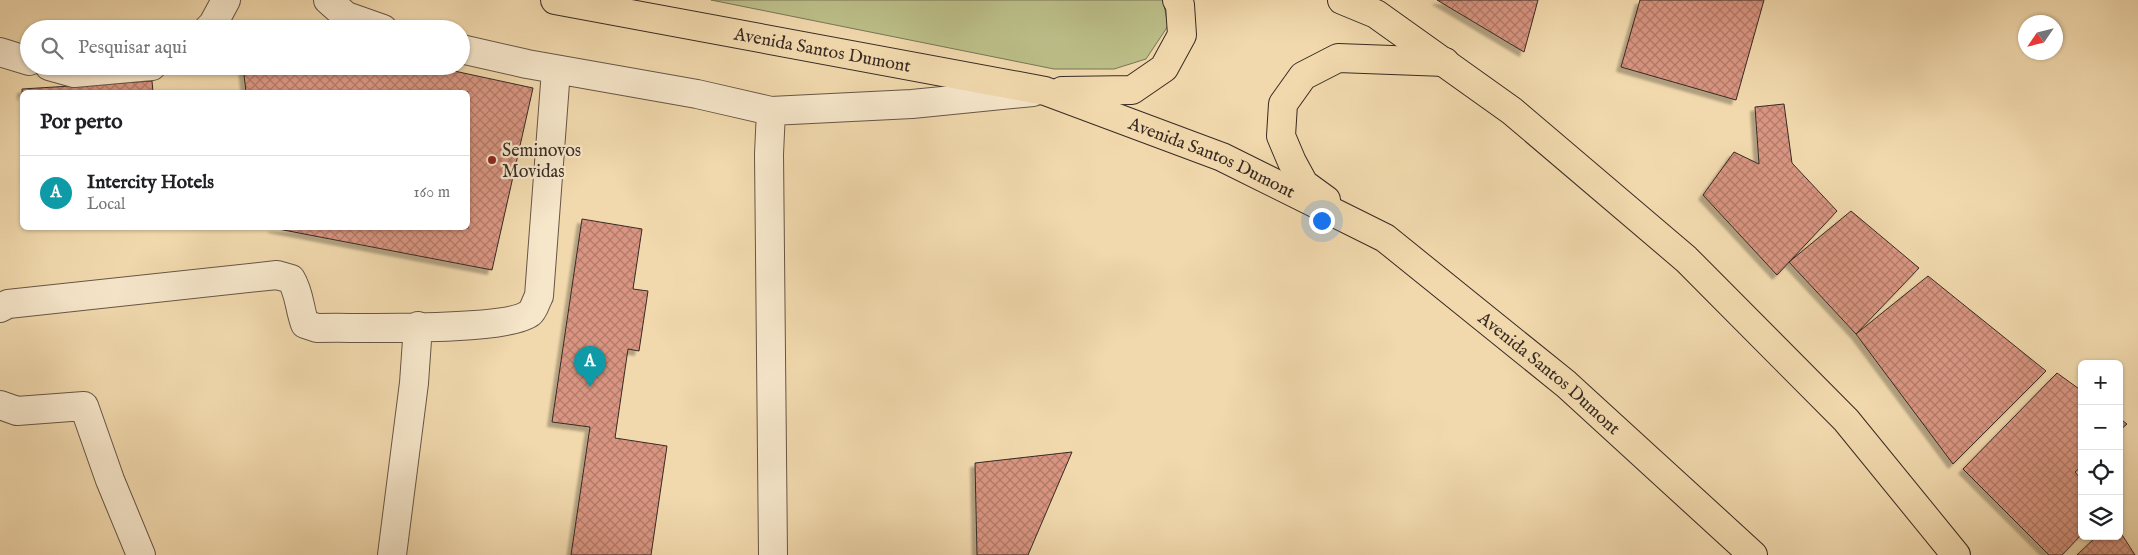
<!DOCTYPE html>
<html lang="pt">
<head>
<meta charset="utf-8">
<style>
  body { margin:0; font-family:"IM FELL English",serif; background:#f6f6f6; color:#202124 }
  .controls { position:absolute; right:15px; bottom:15px; display:grid; overflow:hidden; border-radius:8px; box-shadow:0 1px 4px #0004 }
  .controls button { width:45px; height:45px; display:grid; place-items:center; padding:0; border:0; border-bottom:1px solid #e0e0e0; background:#fff; color:#202124; font:25px sans-serif }
  .compass { position:absolute; left:2018px; top:15px; width:45px; height:45px; border-radius:50%; background:#fff; box-shadow:0 1px 4px #0004; rotate:235deg }
  .you { position:absolute; left:1321px; top:220px; width:18px; height:18px; margin:-12px; border:4px solid #fff; border-radius:50%; background:#1a73e8; box-shadow:0 0 0 8px #1a73e833 }
  .badge { display:grid; place-items:center; width:32px; height:32px; border-radius:50%; background:#db2777; color:#fff; font-size:16px; font-weight:700 }
  .pin { position:absolute; translate:-50% -41px; filter:drop-shadow(0 1px 2px #0008) }
  .pin::after { content:''; position:absolute; top:26px; width:18px; height:15px; background:inherit; clip-path:polygon(0 0,100% 0,50% 100%) }
  .list { margin:0; padding:0; list-style:none }
  h2 { display:flex; justify-content:space-between; align-items:center; height:65px; margin:0; padding:0 20px; font-size:21px }
  h2 small { font-size:16px; font-weight:400; color:#757577 }
  .list li { display:grid; grid-template-columns:32px 1fr auto; gap:15px; align-items:center; box-sizing:border-box; height:75px; padding:0 20px; border-top:1px solid #e0e0e0 }
  .list b { display:block; font-size:19px; white-space:nowrap }
  .list p { margin:0; font-size:16px; white-space:nowrap; color:#757577 }
  .list em { font-size:16px; font-style:normal; color:#757577 }
  .icon { flex:none; width:28px; height:28px; fill:none; stroke:currentColor; stroke-width:2; stroke-linecap:round; stroke-linejoin:round }
  .map { position:relative; flex:none; width:2138px; height:555px; overflow:hidden }
  .search { position:absolute; background:#fff; box-shadow:0 1px 4px #0004; left:20px; top:20px; width:450px; height:55px; display:flex; align-items:center; gap:12px; box-sizing:border-box; padding:0 18px; border-radius:28px; color:#757577; font-size:19px }
  .panel { position:absolute; background:#fff; box-shadow:0 1px 4px #0004; left:20px; top:90px; width:450px; height:140px; border-radius:8px }
  .map>svg:first-child { display:block }
</style>
</head>
<body>
<div class="map">
<svg width="2138" height="555" viewBox="0 0 2138 555">
  <defs>
    <pattern id="building-cross-hatch" width="8" height="8" patternUnits="userSpaceOnUse" patternTransform="scale(1.25)"><rect width="8" height="8" fill="#d99581"/><path d="M0 0l8 8M0 8l8-8" fill="none" stroke="#b17a69"/></pattern>
    <filter id="shadow"><feDropShadow dx="-4.5" dy="4.5" stdDeviation="1" flood-color="#0004"/></filter>
  </defs>
  <rect width="100%" height="100%" fill="#f1d9ad"/>
  <filter id="stains"><feTurbulence type="fractalNoise" baseFrequency=".004" numOctaves="4"/><feColorMatrix values="0 0 0 0 .2 0 0 0 0 .09 0 0 0 0 .02 0 0 0 .5 -.17"/></filter>
  <radialGradient id="worn" r=".72"><stop offset=".6" stop-color="#630" stop-opacity="0"/><stop offset="1" stop-color="#630" stop-opacity=".3"/></radialGradient>
  <path fill="#bcbf89" stroke="#7a7456" d="M 711,0 L 1163,0 L 1168,26 L 1146,59 L 1114,69 L 1054,69 Z"/>
  <path fill="url(#building-cross-hatch)" stroke="#382a24" filter="url(#shadow)" d="M 1437,0 L 1538,0 L 1524,52 Z
    M 1640,0 L 1764,0 L 1736,100 L 1621,67 Z
    M 243,66 L 431,66 L 533,88 L 492,270 L 273,228 L 468,228 L 468,92 L 246,92 Z
    M 152,81 L 153,92 L 22,92 L 22,96 L 22,89 Z
    M 1784,104 L 1792,163 L 1837,211 L 1777,275 L 1703,195 L 1734,152 L 1759,164 L 1755,107 Z
    M 1851,211 L 1919,268 L 1856,334 L 1789,262 Z
    M 582,219 L 642,229 L 633,289 L 648,291 L 639,351 L 628,349 L 615,438 L 667,446 L 651,555 L 571,555 L 590,427 L 552,422 Z
    M 1928,276 L 2046,371 L 1953,464 L 1856,334 Z
    M 2057,373 L 2082,391 L 2082,466 L 2075,472 L 2082,480 L 2082,534 L 2062,555 L 2049,555 L 1963,469 Z
    M 2119,418 L 2127,424 L 2119,431 Z
    M 1072,452 L 1028,555 L 977,555 L 975,463 Z
    M 2119,530 L 2135,555 L 2077,555 L 2097,536 L 2119,536 Z"/>
  <g fill="none" stroke-linecap="round" stroke-linejoin="round">
    <g stroke="#665646" stroke-width="30">
      <path id="minor" d="M 328,0 L 346,16 L 383,29
        M 208,29 L 213,24 L 226,0
        M 461,49 L 527,64 L 697,94 L 771,111 L 912,104 L 1033,92
        M 0,52 L 29,61
        M 49,66 L 74,73 L 152,66
        M 771,111 L 769,154 L 773,555
        M 0,308 L 8,304 L 277,275 L 291,279 C 300,294 299,308 305,324 L 317,328 C 354,327 507,332 530,313 C 534,310 536,301 539,296 L 556,70
        M 0,405 L 17,411 L 84,406 L 110,480 L 141,555
        M 392,555 L 414,383 L 418,326"/>
    </g>
    <g stroke="#382a24" stroke-width="30">
      <g id="highway">
        <path id="s1" d="M 555,0 L 1045,91 L 1222,157 L 1385,238 L 1566,384 L 1753,555"/>
        <path d="M 1342,0 L 1376,14 L 1512,111 L 1686,259 L 1846,420 L 1956,555"/>
        <path d="M 1062,91 L 1132,90 L 1164,68 L 1182,35 L 1180,5 L 1177,0"/>
        <path d="M 1326,200 L 1304,184 L 1292,162 L 1281,136 L 1283,104 L 1303,76 L 1338,58 L 1445,62"/>
      </g>
    </g>
    <use href="#minor" stroke="#f6e6ca" stroke-width="28"/>
    <use href="#highway" stroke="#f1d9ad" stroke-width="28"/>
  </g>
  <circle fill="#8f2418" stroke="#f6e6ca" stroke-width="2" cx="492" cy="160" r="5"/>
  <g text-anchor="middle" stroke-width="4.5" stroke-linejoin="round" paint-order="stroke">
    <g font-size="18" fill="#382a24" stroke="#f6e6ca">
      <text dy="6" stroke="none"><textPath href="#s1" startOffset="272">Avenida Santos Dumont</textPath></text>
      <text dy="6" stroke="none"><textPath href="#s1" startOffset="678">Avenida Santos Dumont</textPath></text>
      <text dy="6" stroke="none"><textPath href="#s1" startOffset="1082">Avenida Santos Dumont</textPath></text>
    </g>
    <g font-size="18" fill="#382a24" stroke="#f6e6ca" text-anchor="start">
      <text x="502" y="156">Seminovos<tspan x="502" dy="21">Movidas</tspan></text>
    </g>
  </g>
  <rect width="100%" height="100%" filter="url(#stains)"/>
  <rect width="100%" height="100%" fill="url(#worn)"/>
</svg>
<div class="controls">
<button>+</button>
<button>−</button>
<button><svg class="icon" aria-label="locate" viewBox="0 0 24 24"><circle cx="12" cy="12" r="6"/><path d="M12 2v4M12 18v4M2 12h4M18 12h4"/></svg></button>
<button><svg class="icon" aria-label="layers" viewBox="0 0 24 24"><path d="M12 4l9 5-9 5-9-5zM3 14l9 5 9-5"/></svg></button>
</div>
<svg class="compass" viewBox="-18 -18 36 36"><path d="M0-13l5 13h-10z" fill="#e53935"/><path d="M0 13l5-13h-10z" fill="#757577"/></svg>
<div class="you"></div>
<div class="pin badge" style="left:590px;top:387px;background:#0f9aa8">A</div>
<div class="search"><svg class="icon" aria-label="search" viewBox="0 0 24 24"><circle cx="10" cy="10" r="6"/><path d="M15 15l6 6"/></svg>Pesquisar aqui</div>
<section class="panel">
<h2>Por perto<small></small></h2>
<ul class="list">
<li><span class="badge" style="background:#0f9aa8">A</span><div><b>Intercity Hotels</b><p>Local</p></div><em>160 m</em></li>
</ul>
</section>
</div>
</body>
</html>
